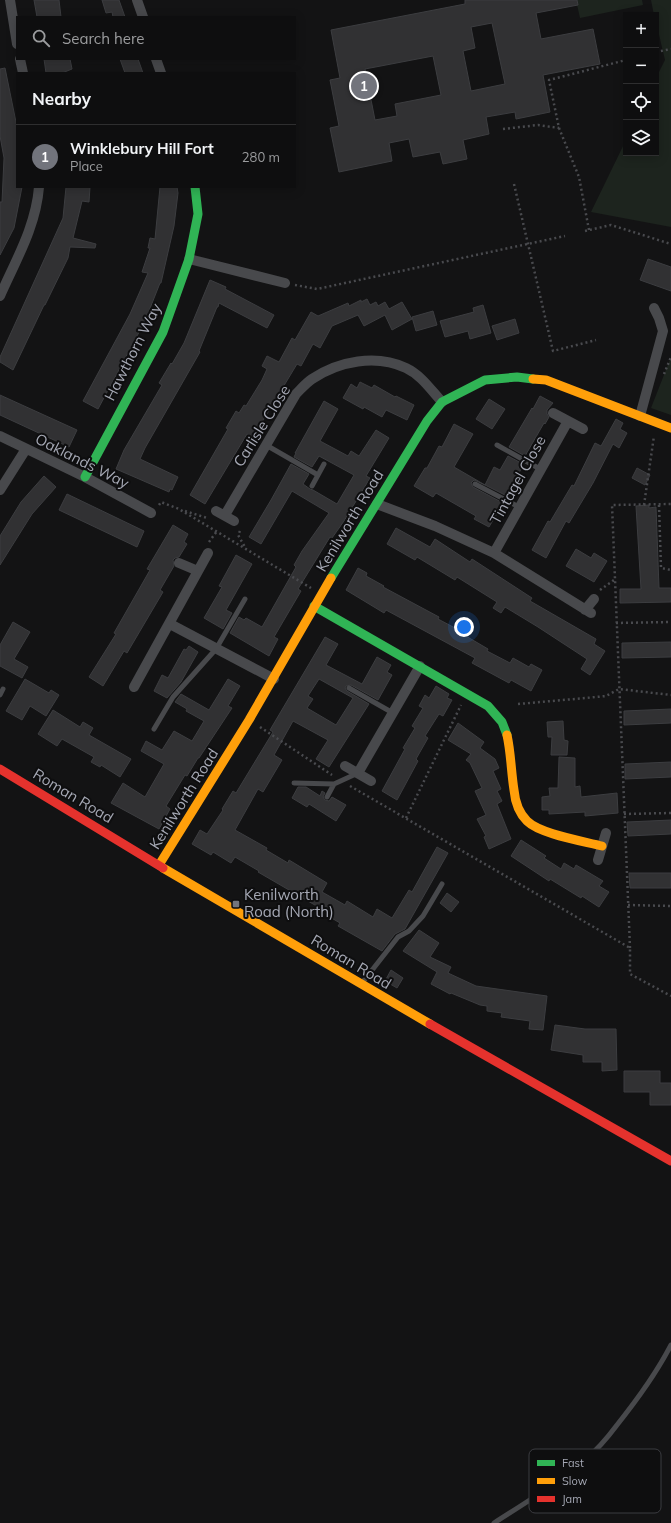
<!DOCTYPE html>
<html lang="en">
<head>
<meta charset="utf-8">
<style>
  body { margin:0; font-family:Mulish,sans-serif; background:#171718; color:#f1f3f6 }
  .controls { position:absolute; right:12px; top:12px; display:grid; overflow:hidden; border-radius:0px; box-shadow:0 2px 10px #0003 }
  .controls button { width:36px; height:36px; display:grid; place-items:center; padding:0; border:0; border-bottom:1px solid #2e2e2f; background:#0e0e0f; color:#f1f3f6; font:20px sans-serif }
  .you { position:absolute; left:464px; top:627px; width:14px; height:14px; margin:-10px; border:3px solid #fff; border-radius:50%; background:#1a73e8; box-shadow:0 0 0 6px #1a73e833 }
  .badge { display:grid; place-items:center; width:26px; height:26px; border-radius:50%; background:#72747c; color:#fff; font-size:13px; font-weight:700 }
  .pin { position:absolute; translate:-50% -50%; border:2px solid #fff; box-shadow:0 1px 4px #0006 }
  .list { margin:0; padding:0; list-style:none }
  h2 { display:flex; justify-content:space-between; align-items:center; height:52px; margin:0; padding:0 16px; font-size:17px }
  h2 small { font-size:13px; font-weight:400; color:#9b9c9e }
  .list li { display:grid; grid-template-columns:26px 1fr auto; gap:12px; align-items:center; box-sizing:border-box; height:64px; padding:0 16px; border-top:1px solid #2e2e2f }
  .list b { display:block; font-size:15px; white-space:nowrap }
  .list p { margin:0; font-size:13px; white-space:nowrap; color:#9b9c9e }
  .list em { font-size:13px; font-style:normal; color:#9b9c9e }
  .icon { flex:none; width:22px; height:22px; fill:none; stroke:currentColor; stroke-width:2; stroke-linecap:round; stroke-linejoin:round }
  .map { position:relative; flex:none; width:671px; height:1523px; overflow:hidden }
  .search { position:absolute; background:#0e0e0f; box-shadow:0 2px 10px #0003; left:16px; top:16px; width:280px; height:44px; display:flex; align-items:center; gap:10px; box-sizing:border-box; padding:0 14px; border-radius:0px; color:#9b9c9e; font-size:15px }
  .panel { position:absolute; background:#0e0e0f; box-shadow:0 2px 10px #0003; left:16px; top:72px; width:280px; height:116px; border-radius:0px }
  .map>svg:first-child { display:block }
</style>
</head>
<body>
<div class="map">
<svg width="671" height="1523" viewBox="0 0 671 1523">
  <rect width="100%" height="100%" fill="#131314"/>
  <path fill="#1d241e" d="M 576,0 L 642,0 L 643,5 L 580,18 Z
    M 651,0 L 671,0 L 671,227 L 591,212 L 626,140 L 626,153 L 656,153 L 656,78 L 665,60 L 656,22 L 656,15 L 654,15 Z
    M 671,357 L 671,415 L 651,408 Z"/>
  <path fill="#313133" stroke="#3c3d40" fill-rule="evenodd" d="M 34,0 L 59,0 L 61,17 L 37,17 Z
    M 102,0 L 119,0 L 125,17 L 113,17 L 112,12 L 106,13 Z
    M 465,0 L 577,0 L 578,5 L 536,13 L 541,39 L 593,29 L 600,64 L 543,75 L 550,112 L 516,119 L 515,112 L 486,117 L 489,134 L 463,140 L 467,159 L 443,164 L 440,152 L 413,157 L 409,139 L 389,143 L 392,161 L 339,172 L 330,128 L 339,126 L 330,80 L 340,78 L 331,30 L 465,4 ZM 492,23 L 505,84 L 471,91 L 463,51 L 475,48 L 471,27 ZM 433,56 L 441,95 L 395,104 L 397,116 L 375,120 L 365,69 Z
    M 44,59 L 70,59 L 72,69 L 62,73 L 46,73 Z
    M 120,59 L 138,59 L 143,73 L 125,73 Z
    M 5,68 L 17,127 L 17,187 L 22,187 L 14,228 L 0,255 L 0,202 L 2,202 L 4,158 L 0,136 L 0,69 Z
    M 66,187 L 90,187 L 89,202 L 82,201 L 73,238 L 96,244 L 95,248 L 70,247 L 68,258 L 45,305 L 44,305 L 13,370 L 0,362 L 0,357 L 63,218 Z
    M 160,187 L 177,187 L 178,193 L 174,226 L 161,283 L 160,283 L 145,321 L 98,409 L 83,401 L 130,314 L 148,273 L 142,272 L 150,248 L 148,248 L 150,238 L 155,239 Z
    M 648,259 L 671,267 L 671,291 L 640,280 Z
    M 210,280 L 226,287 L 225,289 L 274,315 L 267,328 L 219,303 L 218,307 L 217,307 L 199,351 L 200,352 L 145,448 L 140,459 L 178,477 L 172,490 L 170,489 L 169,492 L 116,469 L 124,450 L 162,385 L 159,383 L 171,363 L 172,364 L 184,343 Z
    M 367,299 L 370,305 L 376,302 L 378,306 L 385,302 L 389,309 L 402,302 L 412,319 L 392,330 L 385,315 L 364,326 L 358,315 L 332,326 L 320,348 L 313,344 L 301,366 L 297,364 L 253,437 L 247,434 L 205,504 L 190,495 L 228,429 L 226,428 L 236,411 L 239,413 L 244,405 L 246,406 L 262,380 L 267,369 L 262,366 L 267,356 L 279,362 L 292,338 L 295,340 L 311,312 L 318,316 L 348,303 L 349,306 L 361,300 L 361,302 Z
    M 483,305 L 491,333 L 470,339 L 468,331 L 445,337 L 440,321 L 474,312 L 473,308 Z
    M 433,311 L 437,325 L 416,331 L 412,317 Z
    M 515,319 L 519,333 L 497,340 L 492,326 Z
    M 360,382 L 372,388 L 374,385 L 395,397 L 396,396 L 414,405 L 407,420 L 386,410 L 382,417 L 364,407 L 363,409 L 343,398 L 351,384 L 357,388 Z
    M 0,395 L 77,430 L 69,447 L 0,415 Z
    M 540,396 L 553,403 L 547,410 L 547,414 L 549,417 L 545,424 L 544,423 L 525,456 L 509,447 L 532,408 L 533,409 Z
    M 489,399 L 505,409 L 492,429 L 476,419 Z
    M 324,401 L 338,409 L 320,441 L 348,456 L 351,451 L 359,456 L 376,430 L 389,438 L 366,476 L 370,478 L 344,521 L 332,538 L 330,537 L 298,589 L 301,591 L 274,637 L 278,639 L 269,656 L 230,633 L 239,617 L 244,620 L 246,618 L 262,627 L 296,567 L 294,565 L 302,551 L 329,513 L 292,491 L 261,544 L 249,537 L 271,500 L 291,464 L 309,474 L 303,484 L 310,489 L 313,490 L 337,504 L 354,475 L 319,456 L 312,467 L 294,457 L 296,453 L 295,453 Z
    M 616,419 L 623,423 L 620,429 L 627,433 L 619,448 L 613,444 L 593,483 L 569,523 L 566,521 L 546,558 L 532,550 L 548,521 L 550,522 L 572,485 L 574,486 L 595,443 L 601,446 Z
    M 454,424 L 473,434 L 454,467 L 485,485 L 474,480 L 471,483 L 473,487 L 503,503 L 489,527 L 474,519 L 476,516 L 436,493 L 433,497 L 414,486 L 425,468 L 427,468 L 439,446 L 442,447 Z
    M 508,456 L 521,463 L 518,467 L 521,469 L 507,496 L 485,485 L 494,467 L 500,470 Z
    M 637,468 L 650,475 L 645,485 L 632,478 Z
    M 44,476 L 56,487 L 32,514 L 0,565 L 0,536 L 21,502 Z
    M 67,494 L 144,531 L 137,547 L 59,510 Z
    M 649,505 L 649,508 L 656,507 L 659,588 L 671,588 L 671,602 L 620,603 L 620,589 L 641,589 L 636,506 Z
    M 173,525 L 188,534 L 184,542 L 187,544 L 179,557 L 175,558 L 173,560 L 174,566 L 160,590 L 163,592 L 127,653 L 124,651 L 103,686 L 89,677 L 116,634 L 114,633 L 150,570 L 147,569 Z
    M 396,528 L 430,547 L 435,539 L 470,562 L 472,559 L 532,598 L 530,601 L 596,639 L 594,644 L 605,651 L 590,675 L 581,669 L 587,659 L 538,627 L 505,607 L 501,613 L 493,608 L 497,602 L 457,577 L 455,580 L 417,557 L 415,560 L 387,544 Z
    M 576,549 L 591,558 L 594,553 L 607,561 L 594,582 L 566,566 Z
    M 236,555 L 252,564 L 226,610 L 232,613 L 223,629 L 204,618 L 222,587 L 219,586 Z
    M 358,568 L 367,573 L 366,576 L 384,586 L 383,587 L 439,617 L 438,619 L 455,628 L 454,629 L 488,649 L 487,651 L 510,663 L 513,658 L 529,667 L 531,664 L 542,670 L 531,691 L 511,680 L 509,683 L 472,663 L 475,658 L 386,610 L 384,613 L 346,590 Z
    M 13,622 L 30,632 L 14,659 L 28,667 L 22,678 L 0,666 L 0,645 Z
    M 325,637 L 338,644 L 326,665 L 362,684 L 377,657 L 391,665 L 387,672 L 392,675 L 378,700 L 351,685 L 346,686 L 345,688 L 347,691 L 369,704 L 329,767 L 316,759 L 328,740 L 293,721 L 274,755 L 282,760 L 263,792 L 258,789 L 235,830 L 267,848 L 266,850 L 288,863 L 289,860 L 327,883 L 322,892 L 345,905 L 347,901 L 373,917 L 377,909 L 392,918 L 409,890 L 412,892 L 437,847 L 448,853 L 405,929 L 395,934 L 382,951 L 338,926 L 340,923 L 318,910 L 320,908 L 258,872 L 259,871 L 235,857 L 231,863 L 213,852 L 211,855 L 192,844 L 200,830 L 207,834 L 223,810 L 222,809 L 233,791 L 236,793 L 273,732 L 270,730 ZM 319,679 L 353,698 L 336,725 L 307,708 L 313,699 L 308,696 Z
    M 671,642 L 671,657 L 622,658 L 622,643 Z
    M 189,646 L 198,652 L 181,682 L 167,698 L 154,691 L 162,675 L 168,678 L 184,649 L 186,650 Z
    M 25,679 L 49,693 L 51,690 L 59,695 L 46,716 L 30,706 L 22,720 L 6,711 Z
    M 228,679 L 240,686 L 228,706 L 232,708 L 199,758 L 198,758 L 187,776 L 185,775 L 166,806 L 170,809 L 159,829 L 111,803 L 123,783 L 145,797 L 164,764 L 141,751 L 146,741 L 162,750 L 174,731 L 192,741 L 204,721 L 186,711 L 187,709 L 175,702 L 181,694 L 209,710 Z
    M 436,686 L 449,694 L 447,698 L 452,700 L 443,716 L 439,714 L 425,736 L 428,738 L 416,759 L 418,761 L 397,800 L 382,791 L 405,749 L 403,748 L 415,728 L 412,726 L 423,708 L 419,706 L 425,695 L 429,698 Z
    M 671,709 L 671,723 L 624,725 L 624,711 Z
    M 53,710 L 80,727 L 83,722 L 93,728 L 89,735 L 131,759 L 120,777 L 101,765 L 100,767 L 91,762 L 94,757 L 62,739 L 57,746 L 38,734 Z
    M 563,721 L 564,740 L 568,741 L 567,755 L 551,755 L 552,737 L 548,737 L 547,722 Z
    M 458,723 L 484,742 L 480,748 L 495,759 L 499,768 L 493,771 L 501,789 L 497,791 L 502,801 L 497,804 L 511,839 L 489,849 L 484,837 L 486,836 L 477,819 L 486,815 L 475,791 L 482,788 L 470,763 L 466,760 L 471,754 L 448,740 Z
    M 559,757 L 575,758 L 575,787 L 580,786 L 581,797 L 617,793 L 618,813 L 585,816 L 585,812 L 549,814 L 549,810 L 542,810 L 542,797 L 550,796 L 549,788 L 558,788 Z
    M 671,762 L 671,777 L 625,779 L 625,764 Z
    M 298,787 L 306,787 L 320,796 L 322,791 L 325,793 L 323,797 L 325,800 L 329,801 L 332,797 L 346,805 L 336,821 L 309,804 L 307,807 L 292,798 Z
    M 671,820 L 671,834 L 628,836 L 627,822 Z
    M 521,840 L 546,856 L 544,858 L 561,869 L 564,863 L 574,869 L 576,865 L 603,881 L 599,886 L 609,892 L 599,907 L 582,896 L 581,898 L 550,879 L 549,881 L 511,856 Z
    M 629,873 L 671,873 L 671,888 L 630,888 Z
    M 447,893 L 459,902 L 451,912 L 440,903 Z
    M 419,930 L 439,943 L 430,957 L 451,967 L 448,973 L 476,986 L 547,996 L 543,1030 L 529,1029 L 530,1021 L 501,1017 L 502,1013 L 487,1011 L 487,1006 L 480,1005 L 451,993 L 450,994 L 431,984 L 437,972 L 403,951 Z
    M 391,970 L 403,978 L 397,988 L 385,981 Z
    M 555,1025 L 585,1029 L 616,1029 L 617,1070 L 602,1071 L 602,1062 L 583,1062 L 583,1055 L 551,1050 Z
    M 624,1071 L 660,1071 L 660,1083 L 671,1083 L 671,1105 L 650,1105 L 650,1092 L 624,1092 Z"/>
  <g fill="none" stroke-linecap="round" stroke-linejoin="round">
    <path stroke="#494a4e" stroke-width="2.5" stroke-dasharray="2 3" stroke-linecap="butt" d="M 656,52 L 671,49
      M 503,129 L 538,125 L 559,128
      M 514,184 L 553,351 L 596,340
      M 589,230 L 579,177 L 559,128 L 549,80 L 626,60
      M 585,231 L 611,225 L 671,244
      M 295,285 L 317,289 L 565,236
      M 664,374 L 671,357
      M 159,505 L 161,502 L 179,509 L 311,588
      M 644,505 L 654,436
      M 659,505 L 661,568 L 671,570
      M 185,511 L 207,518
      M 240,531 L 238,535 L 245,547
      M 209,542 L 217,531
      M 600,590 L 614,580
      M 616,623 L 671,622
      M 518,704 L 586,698 L 606,696 L 619,689 L 671,695
      M 260,727 L 332,775
      M 350,786 L 630,948 L 630,974 L 671,996
      M 624,814 L 671,813
      M 406,818 L 461,705
      M 628,905 L 671,906
      M 630,948 L 612,505 L 671,504"/>
    <path stroke="#48494c" stroke-width="5" d="M 266,445 L 318,475
      M 497,445 L 540,469
      M 475,484 L 519,507
      M 312,486 L 324,464
      M 349,688 L 393,713
      M 0,695 L 3,689
      M 154,729 L 173,697 L 216,649 L 245,599
      M 294,783 L 334,784
      M 327,797 L 334,784 L 358,773
      M 362,983 L 398,937 L 409,931 L 423,916 L 442,884
      M 494,1523 C 525,1503 558,1483 586,1459 C 598,1449 608,1437 617,1425 C 637,1400 656,1374 671,1345"/>
    <path stroke="#48494c" stroke-width="10" d="M 10,0 L 17,44
      M 137,0 L 143,17
      M 20,59 L 23,73
      M 156,59 L 161,73
      M 189,259 L 285,283
      M 0,296 C 16,260 36,226 39,187
      M 553,413 L 583,429
      M 640,416 L 663,331 L 659,318 L 654,308
      M 0,436 L 85,477 L 151,513
      M 0,490 L 26,449
      M 377,504 L 435,526 L 494,553 L 591,613
      M 216,511 L 234,521
      M 225,515 L 296,394 C 301,389 306,383 312,379 C 339,361 376,354 406,368 C 421,375 431,390 442,402
      M 494,553 L 568,421
      M 179,563 L 198,571
      M 585,610 L 594,599
      M 170,624 L 274,679
      M 134,687 L 208,553
      M 345,766 L 371,781
      M 358,773 L 420,666
      M 598,860 L 606,833"/>
    <path stroke="#30b455" stroke-width="9" d="M 85,477 L 163,332 L 189,259 L 198,214 L 195,187
      M 331,578 L 427,421 L 442,402 L 485,380 L 517,377 L 533,379
      M 314,606 L 488,706 L 502,722 L 507,735"/>
    <path stroke="#ff9f0a" stroke-width="9" d="M 533,379 L 546,380 L 671,428
      M 507,735 C 511,753 511,771 514,790 C 515,801 519,813 527,821 C 540,834 583,841 602,846
      M 159,865 L 249,720 L 331,578
      M 163,868 L 430,1024"/>
    <path stroke="#e5322d" stroke-width="9" d="M 0,769 L 163,868
      M 430,1024 L 671,1161"/>
  </g>
  <rect fill="#72747c" stroke="#0e0e0f" stroke-width="1.5" x="232" y="900" width="8" height="8" rx="2"/>
  <g text-anchor="middle" stroke-width="4" stroke-linejoin="round" paint-order="stroke">
    <g font-size="15" fill="#a5a8b4" stroke="#0e0e0f">
      <text transform="translate(133 352) rotate(-63)" y="5">Hawthorn Way</text>
      <text transform="translate(262 426) rotate(-58)" y="5">Carlisle Close</text>
      <text transform="translate(82 461) rotate(27)" y="5">Oaklands Way</text>
      <text transform="translate(518 480) rotate(-61)" y="5">Tintagel Close</text>
      <text transform="translate(350 521) rotate(-59)" y="5">Kenilworth Road</text>
      <text transform="translate(73 796) rotate(31)" y="5">Roman Road</text>
      <text transform="translate(184 799) rotate(-58)" y="5">Kenilworth Road</text>
      <text transform="translate(351 962) rotate(31)" y="5">Roman Road</text>
    </g>
    <g font-size="15" fill="#a5a8b4" stroke="#0e0e0f" text-anchor="start">
      <text x="244" y="900">Kenilworth<tspan x="244" dy="17">Road (North)</tspan></text>
    </g>
  </g>
  <rect x="529" y="1449" width="132" height="64" rx="6" fill="#0e0e0f" stroke="#3b3c41" stroke-width="1"/>
  <rect x="537" y="1460" width="18" height="6" fill="#30b455"/>
  <rect x="537" y="1478" width="18" height="6" fill="#ff9f0a"/>
  <rect x="537" y="1496" width="18" height="6" fill="#e5322d"/>
  <g font-size="11" fill="#a5a8b4">
    <text x="562" y="1467">Fast</text>
    <text x="562" y="1485">Slow</text>
    <text x="562" y="1503">Jam</text>
  </g>
</svg>
<div class="controls">
<button>+</button>
<button>−</button>
<button><svg class="icon" aria-label="locate" viewBox="0 0 24 24"><circle cx="12" cy="12" r="6"/><path d="M12 2v4M12 18v4M2 12h4M18 12h4"/></svg></button>
<button><svg class="icon" aria-label="layers" viewBox="0 0 24 24"><path d="M12 4l9 5-9 5-9-5zM3 14l9 5 9-5"/></svg></button>
</div>
<div class="you"></div>
<div class="pin badge" style="left:364px;top:86px">1</div>
<div class="search"><svg class="icon" aria-label="search" viewBox="0 0 24 24"><circle cx="10" cy="10" r="6"/><path d="M15 15l6 6"/></svg>Search here</div>
<section class="panel">
<h2>Nearby<small></small></h2>
<ul class="list">
<li><span class="badge">1</span><div><b>Winklebury Hill Fort</b><p>Place</p></div><em>280 m</em></li>
</ul>
</section>
</div>
</body>
</html>
